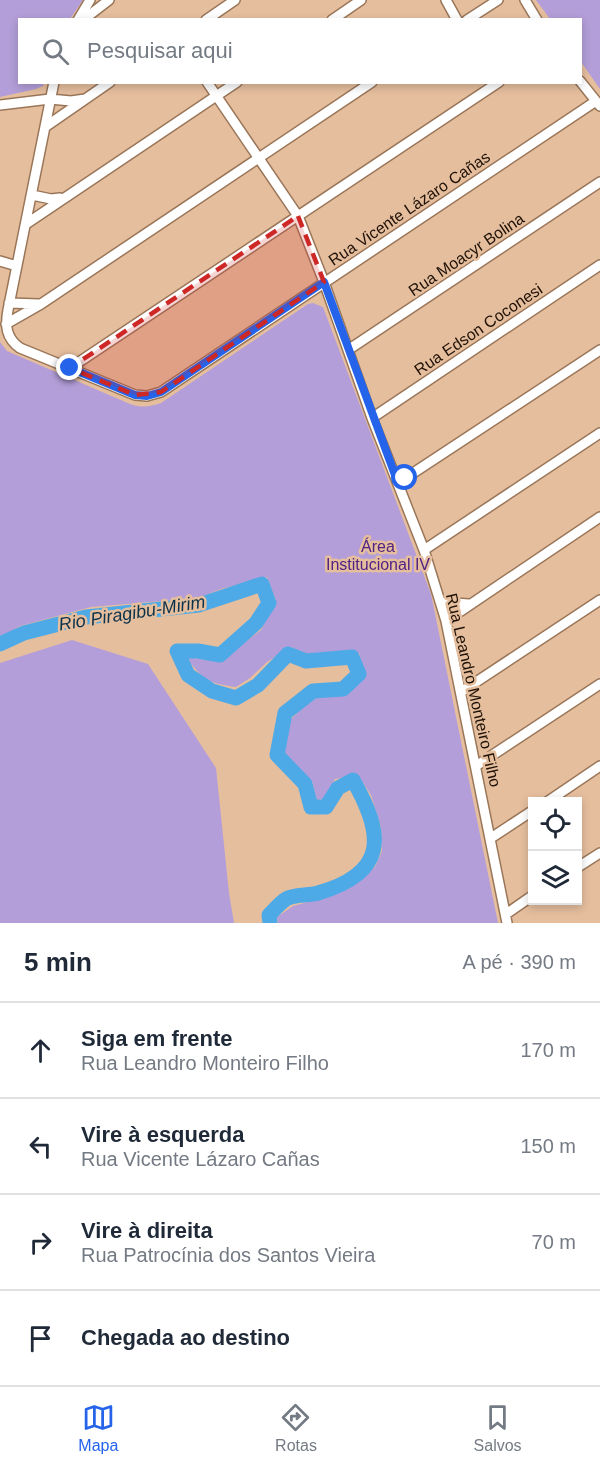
<!DOCTYPE html>
<html lang="pt">
<head>
<meta charset="utf-8">
<style>
  body { margin:0; font-family:Arial,sans-serif; background:#f6f6f7; color:#1f2937 }
  .controls { position:absolute; right:18px; bottom:18px; display:grid; overflow:hidden; border-radius:0px; box-shadow:0 3px 9px #0003 }
  .controls button { width:54px; height:54px; display:grid; place-items:center; padding:0; border:0; border-bottom:2px solid #e0e1e3; background:#fff; color:#1f2937; font:30px sans-serif }
  .stop { position:absolute; width:18px; height:18px; margin:-14px; border:4px solid #2563eb; border-radius:50%; background:#fff }
  .stop.end { background:#2563eb; border-color:#fff; box-shadow:0 2px 6px #0008 }
  .list { margin:0; padding:0; list-style:none }
  h2 { display:flex; justify-content:space-between; align-items:center; height:78px; margin:0; padding:0 24px; font-size:26px }
  h2 small { font-size:20px; font-weight:400; color:#747a83 }
  .list li { display:grid; grid-template-columns:39px 1fr auto; gap:18px; align-items:center; box-sizing:border-box; height:96px; padding:0 24px; border-top:2px solid #e0e1e3 }
  .list b { display:block; font-size:22px; white-space:nowrap }
  .list p { margin:0; font-size:20px; white-space:nowrap; color:#747a83 }
  .list em { font-size:20px; font-style:normal; color:#747a83 }
  .icon { flex:none; width:33px; height:33px; fill:none; stroke:currentColor; stroke-width:2; stroke-linecap:round; stroke-linejoin:round }
  .map { position:relative; flex:none; width:600px; height:923px; overflow:hidden }
  .search { position:absolute; background:#fff; box-shadow:0 3px 9px #0003; left:18px; right:18px; top:18px; height:66px; display:flex; align-items:center; gap:15px; box-sizing:border-box; padding:0 21px; border-radius:0px; color:#747a83; font-size:22px }
  .sheet { height:462px; background:#fff }
  nav { display:flex; justify-content:space-around; align-items:center; box-sizing:border-box; height:84px; border-top:2px solid #e0e1e3; background:#fff; font-size:16px; color:#747a83 }
  nav a { display:grid; justify-items:center; gap:3px }
  nav .on { color:#2563eb }
  .map>svg:first-child { display:block }
</style>
</head>
<body>
<div class="map">
<svg width="600" height="923" viewBox="0 0 600 923">
  <rect width="100%" height="100%" fill="#e5be9e"/>
  <path fill="#b39ed9" d="M 0,0 L 83,0 L 70,19 L 20,20 L 20,82 L 44,83 L 43,86 L 36,89 L 0,97 Z
    M 536,0 L 600,0 L 600,89 L 581,62 L 580,20 L 550,19 Z
    M 313,303 L 323,307 L 431,594 L 498,923 L 278,923 L 277,917 L 293,906 L 323,898 L 349,887 L 375,867 L 382,851 L 381,827 L 371,795 L 358,775 L 335,779 L 325,799 L 317,800 L 312,781 L 283,754 L 291,719 L 314,697 L 347,693 L 365,677 L 359,653 L 307,655 L 291,647 L 267,662 L 250,678 L 236,687 C 211,684 200,679 187,657 L 219,662 L 261,630 L 276,600 L 267,577 L 221,589 L 198,598 L 91,607 L 20,626 L 0,638 L 0,342 L 7,351 L 130,404 C 142,408 149,407 161,403 L 308,304 Z
    M 72,640 L 148,664 L 216,768 L 229,893 L 234,923 L 0,923 L 0,663 Z"/>
  <g fill="none" stroke-linecap="round" stroke-linejoin="round">
    <path stroke="#4eaae7" stroke-width="15" d="M 0,644 L 24,633 L 86,617 L 199,605 L 262,584 L 269,603 L 256,623 L 220,655 L 198,651 L 177,651 L 188,675 L 212,691 L 236,698 L 258,685 L 288,654 L 306,661 L 352,657 L 359,674 L 343,689 L 313,691 L 285,713 L 277,755 L 305,784 L 311,807 L 326,807 L 338,788 L 353,780 C 385,836 387,873 318,893 C 308,896 294,894 286,899 C 280,903 274,910 269,915 L 270,923"/>
    <g stroke="#9a7659" stroke-width="12">
      <path id="minor" d="M 446,0 L 457,20
        M 525,0 L 537,20
        M 78,20 L 90,0
        M 83,20 L 109,0
        M 206,20 L 235,0
        M 332,20 L 361,0
        M 467,20 L 498,0
        M 580,81 L 600,106
        M 54,82 L 8,310 C 5,326 6,338 20,348 L 135,395 L 147,396 L 161,392 L 596,101
        M 207,82 L 298,216 L 324,282 L 372,418 L 424,550 L 446,621 L 507,923
        M 0,105 L 50,99 L 71,101 L 85,99
        M 45,127 L 110,82
        M 32,195 L 51,199 L 60,198
        M 26,224 L 237,82
        M 0,261 L 17,266
        M 9,303 L 39,304
        M 6,324 L 41,304 L 372,82
        M 348,350 L 600,182
        M 70,368 L 499,82
        M 372,418 L 600,265
        M 398,483 L 600,350
        M 424,550 L 600,433
        M 440,602 L 469,604
        M 446,621 L 600,517
        M 461,692 L 600,600
        M 476,766 L 600,684
        M 547,802 L 600,766
        M 491,838 L 532,811
        M 578,867 L 600,853
        M 506,914 L 532,896"/>
    </g>
    <use href="#minor" stroke="#fff" stroke-width="9"/>
  </g>
  <g fill="none" stroke-linecap="round" stroke-linejoin="round">
    <path stroke="#2563eb" stroke-width="8" d="M 70,368 L 135,395 L 147,396 L 161,392 L 324,282 L 398,483 L 405,478"/>
  </g>
  <path fill="#cd2726" fill-opacity="0.2" stroke="#cd2726" stroke-width="4.5" stroke-dasharray="12 8" stroke-linejoin="round" d="M 298,216 L 324,282 L 161,392 L 135,395 L 70,368 Z"/>
  <g text-anchor="middle" stroke-width="5" stroke-linejoin="round" paint-order="stroke">
    <g font-size="16" fill="#1f1106" stroke="#e5be9e">
      <text transform="translate(409 208) rotate(-34)" y="6">Rua Vicente Lázaro Cañas</text>
      <text transform="translate(466 254) rotate(-34)" y="6">Rua Moacyr Bolina</text>
      <text transform="translate(478 329) rotate(-34)" y="6">Rua Edson Coconesi</text>
      <text transform="translate(474 690) rotate(77)" y="6">Rua Leandro Monteiro Filho</text>
    </g>
    <g font-size="16" fill="#502284" stroke="#e5be9e">
      <text x="378" y="552">Área<tspan x="378" dy="18">Institucional IV</tspan></text>
    </g>
    <g font-size="18" font-style="italic" fill="#0a324a" stroke="#e5be9e">
      <text transform="translate(132 613) rotate(-9)" y="6">Rio Piragibu-Mirim</text>
    </g>
  </g>
</svg>
<div class="controls">
<button><svg class="icon" aria-label="locate" viewBox="0 0 24 24"><circle cx="12" cy="12" r="6"/><path d="M12 2v4M12 18v4M2 12h4M18 12h4"/></svg></button>
<button><svg class="icon" aria-label="layers" viewBox="0 0 24 24"><path d="M12 4l9 5-9 5-9-5zM3 14l9 5 9-5"/></svg></button>
</div>
<div class="stop" style="left:405px;top:478px"></div>
<div class="stop end" style="left:70px;top:368px"></div>
<div class="search"><svg class="icon" aria-label="search" viewBox="0 0 24 24"><circle cx="10" cy="10" r="6"/><path d="M15 15l6 6"/></svg>Pesquisar aqui</div>
</div>
<section class="sheet">
<h2>5 min<small>A pé · 390 m</small></h2>
<ul class="list">
<li><svg class="icon" aria-label="ahead" viewBox="0 0 24 24"><path d="M12 20V5M6 11l6-6 6 6"/></svg><div><b>Siga em frente</b><p>Rua Leandro Monteiro Filho</p></div><em>170 m</em></li>
<li><svg class="icon" aria-label="left" viewBox="0 0 24 24"><path d="M17 20v-9H6M10 6l-5 5 5 5"/></svg><div><b>Vire à esquerda</b><p>Rua Vicente Lázaro Cañas</p></div><em>150 m</em></li>
<li><svg class="icon" aria-label="right" viewBox="0 0 24 24"><path d="M7 20v-9h11M14 6l5 5-5 5"/></svg><div><b>Vire à direita</b><p>Rua Patrocínia dos Santos Vieira</p></div><em>70 m</em></li>
<li><svg class="icon" aria-label="arrive" viewBox="0 0 24 24"><path d="M6 21V4h12l-3 4 3 4H6"/></svg><div><b>Chegada ao destino</b></div></li>
</ul>
</section>
<nav>
<a class="on"><svg class="icon" aria-label="map" viewBox="0 0 24 24"><path d="M3 6l6-2 6 2 6-2v14l-6 2-6-2-6 2zM9 4v14M15 6v14"/></svg>Mapa</a>
<a><svg class="icon" aria-label="directions" viewBox="0 0 24 24"><path d="M12 3l9 9-9 9-9-9zM9 14v-3h6M13 9l2 2-2 2"/></svg>Rotas</a>
<a><svg class="icon" aria-label="saved" viewBox="0 0 24 24"><path d="M7 4h10v16l-5-4-5 4z"/></svg>Salvos</a>
</nav>
</body>
</html>
